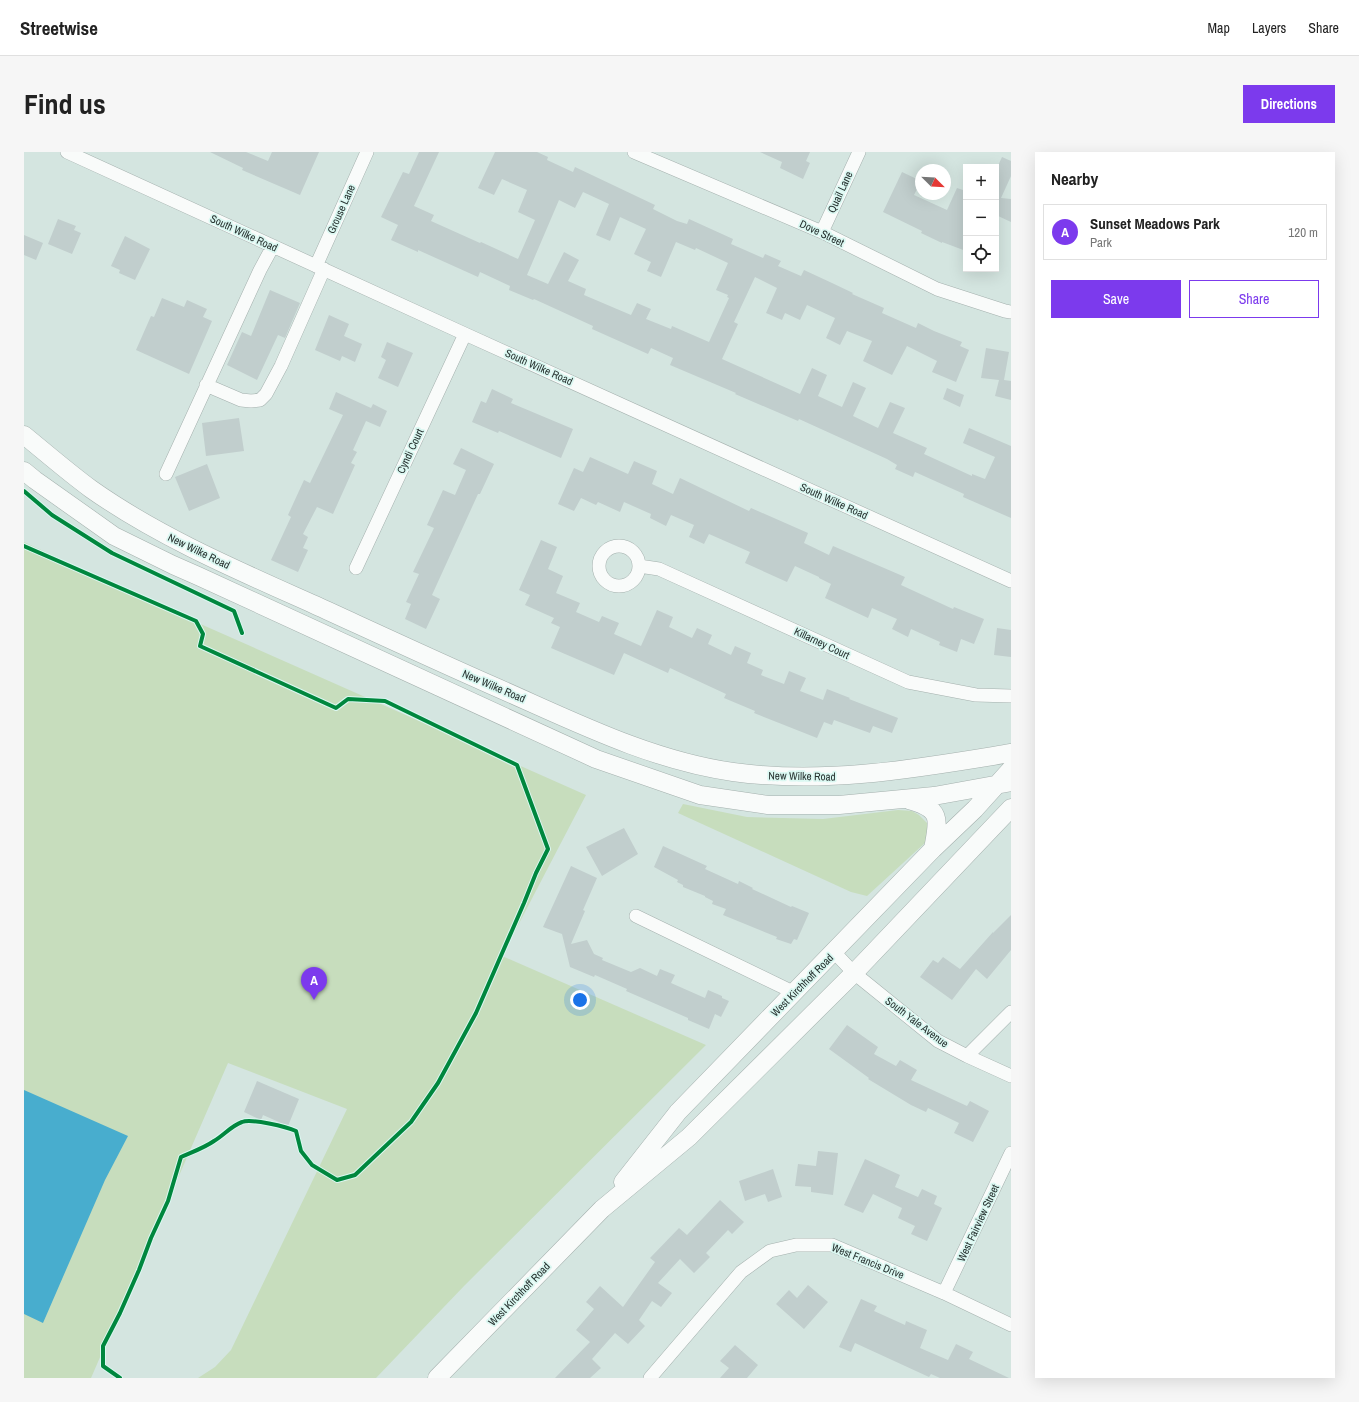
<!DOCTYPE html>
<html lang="en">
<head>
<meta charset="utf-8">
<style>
  body { margin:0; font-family:"Archivo Narrow",sans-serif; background:#f6f6f6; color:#222 }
  .controls { position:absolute; right:12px; top:12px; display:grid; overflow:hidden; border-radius:0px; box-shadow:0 4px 16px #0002 }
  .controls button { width:36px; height:36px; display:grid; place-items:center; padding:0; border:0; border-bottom:1px solid #e0e0e0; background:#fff; color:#222; font:20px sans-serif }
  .compass { position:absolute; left:891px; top:12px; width:36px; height:36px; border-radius:50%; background:#fff; box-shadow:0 4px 16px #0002; rotate:114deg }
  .you { position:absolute; left:556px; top:848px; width:14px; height:14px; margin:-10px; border:3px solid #fff; border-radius:50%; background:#1a73e8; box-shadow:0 0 0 6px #1a73e833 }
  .badge { display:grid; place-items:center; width:26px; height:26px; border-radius:50%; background:#7c3aed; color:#fff; font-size:13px; font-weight:700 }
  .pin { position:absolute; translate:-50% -33px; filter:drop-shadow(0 1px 2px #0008) }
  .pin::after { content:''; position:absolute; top:21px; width:14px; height:12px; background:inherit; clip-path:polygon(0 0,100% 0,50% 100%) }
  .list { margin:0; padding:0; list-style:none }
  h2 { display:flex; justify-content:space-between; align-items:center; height:52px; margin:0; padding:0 16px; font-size:17px }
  h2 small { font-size:13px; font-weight:400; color:#767676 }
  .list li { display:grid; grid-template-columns:26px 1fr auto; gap:12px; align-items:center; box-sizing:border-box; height:56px; margin:0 8px 8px; padding:0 8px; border:1px solid #e0e0e0; border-radius:0px }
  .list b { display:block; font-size:15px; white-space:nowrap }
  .list p { margin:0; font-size:13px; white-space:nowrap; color:#767676 }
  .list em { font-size:13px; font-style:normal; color:#767676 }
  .actions { display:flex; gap:8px; padding:12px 16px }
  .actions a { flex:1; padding:9px 0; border:1px solid #7c3aed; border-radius:0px; text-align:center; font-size:14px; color:#7c3aed }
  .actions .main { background:#7c3aed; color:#fff }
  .icon { flex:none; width:22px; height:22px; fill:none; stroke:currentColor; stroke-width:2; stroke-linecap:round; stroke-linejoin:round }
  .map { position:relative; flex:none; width:987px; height:1226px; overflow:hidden; border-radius:0px }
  header { display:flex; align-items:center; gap:24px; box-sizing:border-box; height:56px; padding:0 20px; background:#fff; border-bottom:1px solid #e0e0e0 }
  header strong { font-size:19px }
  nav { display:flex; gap:22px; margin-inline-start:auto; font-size:14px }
  .intro { display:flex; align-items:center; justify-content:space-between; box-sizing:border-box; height:96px; padding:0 24px }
  h1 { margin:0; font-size:28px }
  .button { padding:10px 18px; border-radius:0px; background:#7c3aed; color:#fff; font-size:14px; font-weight:700 }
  main { display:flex; gap:24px; padding:0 24px }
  aside { flex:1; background:#fff; border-radius:0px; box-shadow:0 4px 16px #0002 }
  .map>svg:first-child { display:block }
</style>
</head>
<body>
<header>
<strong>Streetwise</strong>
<nav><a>Map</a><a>Layers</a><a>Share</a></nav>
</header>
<div class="intro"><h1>Find us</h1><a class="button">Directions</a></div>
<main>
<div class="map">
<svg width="987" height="1226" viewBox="0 0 987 1226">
  <rect width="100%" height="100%" fill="#d4e5e0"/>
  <path fill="#c7ddbd" d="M 0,390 L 181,474 L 562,643 L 478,804 L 682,893 L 441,1133 L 352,1226 L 174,1226 L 191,1215 L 207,1198 L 323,957 L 204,911 L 67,1226 L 0,1226 Z
    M 659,652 L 723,665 L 799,667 L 874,658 L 888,659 L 895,663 L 903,671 L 905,680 L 902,690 L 843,744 L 827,740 L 654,661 Z"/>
  <path fill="#48adce" d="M 0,938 L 104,984 L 81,1028 L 19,1171 L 0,1162 Z"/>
  <path fill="#c1cecd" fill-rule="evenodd" d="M 186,0 L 222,0 L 244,9 L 248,0 L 295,0 L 276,43 L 218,18 L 219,16 Z
    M 395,0 L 415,0 L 390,54 L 410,63 L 407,69 L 456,91 L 457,90 L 494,107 L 511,68 L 494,60 L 503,38 L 478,27 L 470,43 L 454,36 L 471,0 L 513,0 L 524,5 L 523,8 L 549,20 L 551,15 L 631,53 L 629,57 L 653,69 L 663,72 L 665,67 L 709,87 L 707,92 L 714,95 L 739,106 L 741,102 L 757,109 L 754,114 L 777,124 L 780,118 L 808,131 L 829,141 L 828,142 L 860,156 L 858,161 L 892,176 L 894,171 L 910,179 L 938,190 L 936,194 L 945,198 L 932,230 L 908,220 L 913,209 L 883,194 L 868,223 L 839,209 L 848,189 L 823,179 L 816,193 L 802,186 L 811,166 L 783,153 L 776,168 L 761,161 L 758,168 L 742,161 L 753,136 L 731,125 L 710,170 L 714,172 L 698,207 L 776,242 L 788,216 L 803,223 L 794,244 L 818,255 L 829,230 L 842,236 L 829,264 L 854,276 L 866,250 L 881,256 L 869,281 L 903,296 L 900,302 L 948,324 L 948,322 L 961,327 L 971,305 L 939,291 L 945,276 L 987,294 L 987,366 L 939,345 L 940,342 L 891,320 L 889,325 L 871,317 L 873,313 L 863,307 L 775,267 L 774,269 L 711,242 L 712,241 L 646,213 L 649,206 L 627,196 L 624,202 L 568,177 L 569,174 L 510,147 L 509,148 L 485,138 L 486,134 L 456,120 L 454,125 L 394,98 L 394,100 L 367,88 L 374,73 L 357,65 L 379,20 L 385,22 ZM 559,40 L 585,52 L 572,83 L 586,89 L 596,65 L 622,77 L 610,102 L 627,110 L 623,119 L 637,125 L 652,90 L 671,98 L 672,96 L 704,111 L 692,138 L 704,143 L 703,145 L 705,146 L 685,190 L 648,174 L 647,177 L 622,167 L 627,157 L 613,151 L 607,163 L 560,143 L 562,137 L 544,129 L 555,108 L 540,100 L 524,132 L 503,123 L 535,48 L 551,56 Z
    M 736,0 L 786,0 L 782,9 L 786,11 L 779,27 L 756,16 L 758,10 Z
    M 978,5 L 987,9 L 987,24 L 977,46 L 987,47 L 987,70 L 972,63 L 972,18 Z
    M 878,20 L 897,29 L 890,43 L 923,58 L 933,36 L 942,39 L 942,99 L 918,90 L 918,91 L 897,81 L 898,79 L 859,60 Z
    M 34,67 L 52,74 L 50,78 L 57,81 L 48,102 L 24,92 Z
    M 0,83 L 19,91 L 12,108 L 0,103 Z
    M 101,84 L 126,97 L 111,128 L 95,121 L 96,118 L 87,114 Z
    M 246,138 L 276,151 L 261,186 L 254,183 L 233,228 L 203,213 L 218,180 L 227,184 Z
    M 138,146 L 160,155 L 163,148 L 183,157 L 179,165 L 188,169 L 165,222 L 112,198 L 127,164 L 130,165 Z
    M 305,163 L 325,172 L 320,184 L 338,192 L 331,210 L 318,204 L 316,209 L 291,198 Z
    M 363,190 L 389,201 L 374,235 L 354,226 L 362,208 L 357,205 Z
    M 962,196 L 985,200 L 980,228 L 987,229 L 987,248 L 971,244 L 975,228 L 957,226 Z
    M 923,236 L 940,243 L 936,255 L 919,247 Z
    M 468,237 L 489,247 L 487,251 L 549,277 L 537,306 L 475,279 L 474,281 L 448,270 L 457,249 L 462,251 Z
    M 312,240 L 347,256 L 349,252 L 363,259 L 356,275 L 342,269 L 329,298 L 333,300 L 327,311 L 331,313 L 309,362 L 293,355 L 279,382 L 284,385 L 279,396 L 284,398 L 274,420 L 247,408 L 267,365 L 264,363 L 280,328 L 286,331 L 319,263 L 305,257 Z
    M 215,266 L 220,299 L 182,304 L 178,271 Z
    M 437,296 L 470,312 L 456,342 L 454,342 L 408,443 L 416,447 L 402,477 L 381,467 L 387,452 L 382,450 L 395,422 L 389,420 L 410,376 L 403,373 L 419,338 L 431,343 L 442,318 L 429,312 Z
    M 566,305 L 604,322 L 610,309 L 633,319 L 628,332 L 649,342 L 656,326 L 725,359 L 727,356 L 784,381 L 780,391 L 805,403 L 809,394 L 881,425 L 877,433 L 929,457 L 930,455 L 960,467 L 950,492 L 937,487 L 933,500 L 915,493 L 916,490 L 887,477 L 884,485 L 868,477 L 873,467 L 848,456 L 844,466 L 801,446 L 807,432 L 795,426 L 795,425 L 771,414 L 763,430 L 721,411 L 726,400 L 685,382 L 680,392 L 665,385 L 670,373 L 647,363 L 642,374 L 626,366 L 627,362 L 600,350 L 596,360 L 574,350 L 572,353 L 557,346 L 550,359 L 534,352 L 550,316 L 559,320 Z
    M 183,312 L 196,346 L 165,359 L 151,325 Z
    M 517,388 L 533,395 L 524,417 L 539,424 L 532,441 L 556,451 L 552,460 L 575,470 L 578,464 L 595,471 L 590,482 L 617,494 L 633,458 L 649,465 L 645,475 L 668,486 L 673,476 L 688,483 L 684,492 L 707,503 L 711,494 L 727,501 L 723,511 L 739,518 L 737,523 L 760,532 L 765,519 L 782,526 L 776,539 L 799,548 L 803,537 L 826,546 L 825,547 L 874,566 L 868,581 L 849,574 L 846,581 L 810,568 L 808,573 L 800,570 L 793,586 L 730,561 L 731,559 L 700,546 L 702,542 L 646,516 L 644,521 L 600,501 L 590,523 L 527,496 L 536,475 L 527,471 L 530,466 L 501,453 L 506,443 L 495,438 Z
    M 973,476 L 987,478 L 987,505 L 970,503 Z
    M 600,676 L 614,702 L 578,724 L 562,695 Z
    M 639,694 L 683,714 L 681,717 L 714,732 L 715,729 L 729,736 L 728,737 L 767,755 L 768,754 L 785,761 L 773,788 L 770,787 L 767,792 L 752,787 L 753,785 L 699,763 L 702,757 L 688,752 L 689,749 L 681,745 L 681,744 L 659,735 L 659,733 L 653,730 L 654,728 L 630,715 Z
    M 547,714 L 573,726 L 559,758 L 561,759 L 547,792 L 563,788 L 570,802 L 579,806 L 578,808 L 607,820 L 616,816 L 633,824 L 636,817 L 651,823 L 647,831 L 681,846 L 684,838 L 698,844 L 698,846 L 705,849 L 697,865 L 691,862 L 685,877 L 664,868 L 664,866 L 602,839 L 603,837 L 571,823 L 570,825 L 546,815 L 538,782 L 519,775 Z
    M 987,763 L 987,798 L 963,827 L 952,817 L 928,848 L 896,825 L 909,808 L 914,811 L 919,805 L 936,817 L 969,780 L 969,781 Z
    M 823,873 L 854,895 L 850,902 L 872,914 L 876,908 L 893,918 L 887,928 L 943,954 L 946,949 L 965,959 L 949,990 L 930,981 L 935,971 L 904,956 L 902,960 L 887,953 L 844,927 L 845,926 L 805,897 Z
    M 233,929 L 275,947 L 264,974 L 239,963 L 237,968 L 220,960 Z
    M 794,999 L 814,1001 L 809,1043 L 787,1040 L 787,1035 L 771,1034 L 774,1012 L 792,1014 Z
    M 841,1007 L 876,1023 L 871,1035 L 894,1045 L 898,1037 L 913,1044 L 910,1052 L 918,1056 L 903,1089 L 887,1082 L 891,1074 L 874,1066 L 878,1056 L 849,1042 L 839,1061 L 820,1053 Z
    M 749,1017 L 758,1045 L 744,1050 L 741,1042 L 721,1049 L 715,1029 Z
    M 696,1048 L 720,1070 L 708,1082 L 704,1078 L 682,1101 L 686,1105 L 670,1121 L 656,1107 L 634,1131 L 648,1141 L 637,1155 L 628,1149 L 615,1168 L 621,1174 L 604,1192 L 591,1181 L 568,1207 L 577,1216 L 566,1226 L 531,1226 L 566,1190 L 552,1178 L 570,1157 L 562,1150 L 576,1134 L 599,1155 L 631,1110 L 626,1106 L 655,1076 L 663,1083 Z
    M 784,1133 L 804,1150 L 780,1177 L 752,1152 L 765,1138 L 773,1146 Z
    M 837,1147 L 853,1154 L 850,1159 L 881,1173 L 882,1169 L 903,1178 L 896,1196 L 924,1208 L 932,1192 L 949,1200 L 945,1207 L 985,1226 L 916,1226 L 907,1222 L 905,1225 L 831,1191 L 827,1200 L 815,1195 Z
    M 711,1193 L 734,1213 L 723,1226 L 696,1226 L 705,1216 L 696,1209 Z"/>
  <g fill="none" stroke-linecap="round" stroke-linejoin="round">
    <g stroke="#a4b0ad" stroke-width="14">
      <path id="street" d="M 43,0 L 441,182 L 987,429
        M 610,0 L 798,80 L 913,137 L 981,159 L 987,160
        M 798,80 L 835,0
        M 292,114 L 343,0
        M 182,233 L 217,248 L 227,249 L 236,248 L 242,242 L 257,214 L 300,117
        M 142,322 L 236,118 L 249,94
        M575 414a20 20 0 1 1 40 0a20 20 0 1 1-40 0Z
        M 615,414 L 635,417 L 884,530 L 952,543 L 987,544
        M 332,416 L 441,182
        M 612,764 L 769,840
        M 810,800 L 830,821 L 914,889 L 943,904 L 987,924
        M 943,904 L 987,860
        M 920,1141 L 987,1001
        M 626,1226 L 717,1120 L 746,1099 L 772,1093 L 808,1093 L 920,1141 L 987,1173"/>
    </g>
    <g stroke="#a4b0ad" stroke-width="19">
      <path id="secondary" d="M 0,283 C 22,301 44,320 67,337 C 135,385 215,419 291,453 C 350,480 408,507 467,533 C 545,567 624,608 709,620 C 803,633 895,616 987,601
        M 0,319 L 11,328 L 90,384 L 149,413 L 174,424 L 572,607 L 676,643 L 744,653 L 815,653 L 910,644 L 987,630
        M 885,648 C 918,657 915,667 909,697
        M 599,1030 L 654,960 L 909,697 L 951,657 L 987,617
        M 413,1226 L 578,1057 L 665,985 L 830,821 L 987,656"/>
    </g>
    <use href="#street" stroke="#f9fbfa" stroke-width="13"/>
    <use href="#secondary" stroke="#f9fbfa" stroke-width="18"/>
    <g stroke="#dbf8f2" stroke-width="6">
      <path id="cycleway" d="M 0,339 L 28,363 L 88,401 L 210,459 L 218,481
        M 0,394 L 172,469 L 179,482 L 176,494 L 312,556 L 324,547 L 361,549 L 493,613 L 524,697 L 512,721 L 500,751 L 452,861 L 414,931 L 387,970 L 331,1023 L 313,1028 L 288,1013 L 277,999 L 272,979 C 263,975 227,966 218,970 C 207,974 200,983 190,989 C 180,996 168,1000 157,1005 L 144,1049 L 127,1086 L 115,1118 L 96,1161 L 79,1194 L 79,1214 L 96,1226"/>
    </g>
    <use href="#cycleway" stroke="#00873e" stroke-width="4"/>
  </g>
  <g text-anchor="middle" stroke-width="3.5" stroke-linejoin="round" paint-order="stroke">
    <g font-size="11" fill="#273230" stroke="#dbf8f2">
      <text transform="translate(816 40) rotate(-65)" y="4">Quail Lane</text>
      <text transform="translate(317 57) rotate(-66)" y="4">Grouse Lane</text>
      <text transform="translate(220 81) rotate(25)" y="4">South Wilke Road</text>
      <text transform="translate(798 81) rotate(25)" y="4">Dove Street</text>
      <text transform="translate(515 215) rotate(24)" y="4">South Wilke Road</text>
      <text transform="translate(386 299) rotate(-65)" y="4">Cyndi Court</text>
      <text transform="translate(810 349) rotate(24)" y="4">South Wilke Road</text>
      <text transform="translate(175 399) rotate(26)" y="4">New Wilke Road</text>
      <text transform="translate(798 491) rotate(25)" y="4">Killarney Court</text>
      <text transform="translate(470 534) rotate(23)" y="4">New Wilke Road</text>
      <text transform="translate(778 624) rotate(1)" y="4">New Wilke Road</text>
      <text transform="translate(778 833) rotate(-45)" y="4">West Kirchhoff Road</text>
      <text transform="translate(893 870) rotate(37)" y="4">South Yale Avenue</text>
      <text transform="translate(954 1071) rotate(-65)" y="4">West Fairview Street</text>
      <text transform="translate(844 1109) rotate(22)" y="4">West Francis Drive</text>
      <text transform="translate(495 1142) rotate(-46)" y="4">West Kirchhoff Road</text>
    </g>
  </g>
</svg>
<div class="controls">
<button>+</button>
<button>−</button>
<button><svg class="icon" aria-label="locate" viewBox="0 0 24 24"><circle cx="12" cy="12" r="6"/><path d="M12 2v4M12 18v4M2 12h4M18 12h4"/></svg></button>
</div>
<svg class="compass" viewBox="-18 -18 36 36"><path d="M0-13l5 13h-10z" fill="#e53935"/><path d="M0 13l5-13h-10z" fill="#767676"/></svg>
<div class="you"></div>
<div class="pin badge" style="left:290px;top:848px">A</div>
</div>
<aside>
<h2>Nearby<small></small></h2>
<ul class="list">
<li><span class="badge">A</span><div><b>Sunset Meadows Park</b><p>Park</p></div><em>120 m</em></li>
</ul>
<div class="actions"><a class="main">Save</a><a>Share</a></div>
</aside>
</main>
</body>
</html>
